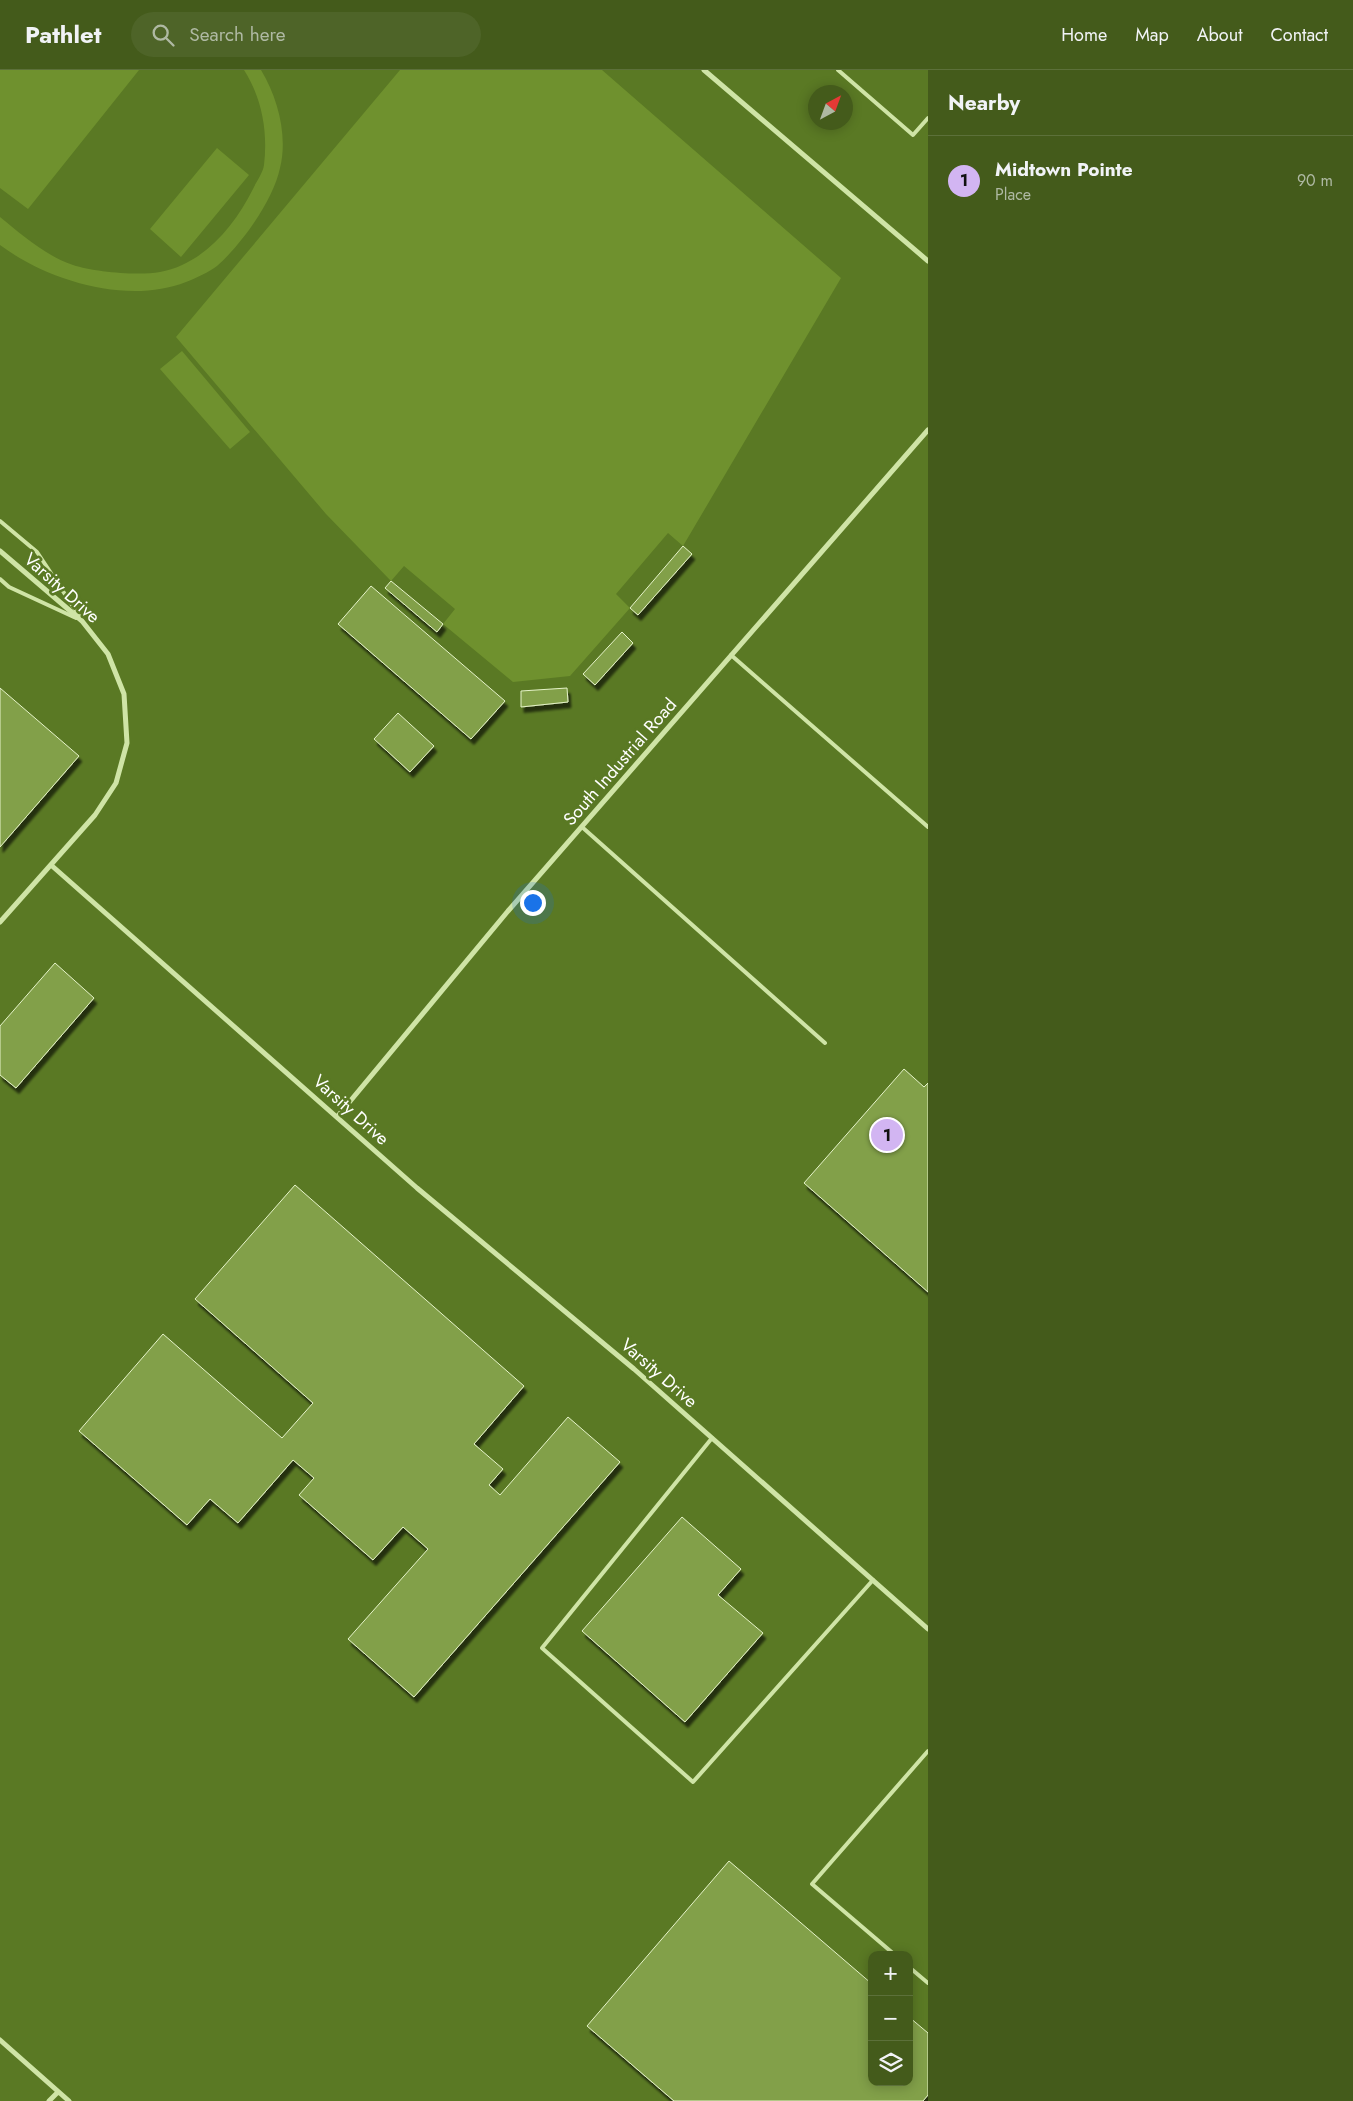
<!DOCTYPE html>
<html lang="en">
<head>
<meta charset="utf-8">
<style>
  body { margin:0; font-family:Jost,sans-serif; background:#4e6428; color:#f1f3f6 }
  .controls { position:absolute; right:15px; bottom:15px; display:grid; overflow:hidden; border-radius:10px; box-shadow:0 2px 12px #0003 }
  .controls button { width:45px; height:45px; display:grid; place-items:center; padding:0; border:0; border-bottom:1px solid #5c703a; background:#445b1b; color:#f1f3f6; font:25px sans-serif }
  .compass { position:absolute; left:808px; top:15px; width:45px; height:45px; border-radius:50%; background:#445b1b; box-shadow:0 2px 12px #0003; rotate:41deg }
  .you { position:absolute; left:532px; top:832px; width:18px; height:18px; margin:-12px; border:4px solid #fff; border-radius:50%; background:#1a73e8; box-shadow:0 0 0 8px #1a73e833 }
  .badge { display:grid; place-items:center; width:32px; height:32px; border-radius:50%; background:#d2b5f2; color:#111; font-size:16px; font-weight:700 }
  .pin { position:absolute; translate:-50% -50%; border:2px solid #fff; box-shadow:0 1px 5px #0006 }
  .list { margin:0; padding:0; list-style:none }
  h2 { display:flex; justify-content:space-between; align-items:center; height:65px; margin:0; padding:0 20px; font-size:21px }
  h2 small { font-size:16px; font-weight:400; color:#afb9a3 }
  .list li { display:grid; grid-template-columns:32px 1fr auto; gap:15px; align-items:center; box-sizing:border-box; height:90px; padding:0 20px; border-top:1px solid #5c703a }
  .list b { display:block; font-size:19px; white-space:nowrap }
  .list p { margin:0; font-size:16px; white-space:nowrap; color:#afb9a3 }
  .list em { font-size:16px; font-style:normal; color:#afb9a3 }
  .icon { flex:none; width:28px; height:28px; fill:none; stroke:currentColor; stroke-width:2; stroke-linecap:round; stroke-linejoin:round }
  .map { position:relative; flex:none; width:928px; height:2031px; overflow:hidden }
  header { display:flex; align-items:center; gap:30px; box-sizing:border-box; height:70px; padding:0 25px; background:#445b1b; border-bottom:1px solid #5c703a }
  header strong { font-size:24px }
  nav { display:flex; gap:28px; margin-inline-start:auto; font-size:18px }
  .search { width:350px; height:45px; background:#4e6428; display:flex; align-items:center; gap:12px; box-sizing:border-box; padding:0 18px; border-radius:28px; color:#afb9a3; font-size:19px }
  main { display:flex }
  aside { flex:1; background:#445b1b }
  .map>svg:first-child { display:block }
</style>
</head>
<body>
<header>
<strong>Pathlet</strong>
<div class="search"><svg class="icon" aria-label="search" viewBox="0 0 24 24"><circle cx="10" cy="10" r="6"/><path d="M15 15l6 6"/></svg>Search here</div>
<nav><a>Home</a><a>Map</a><a>About</a><a>Contact</a></nav>
</header>
<main>
<div class="map">
<svg width="928" height="2031" viewBox="0 0 928 2031">
  <defs>
    <filter id="shadow"><feDropShadow dx="3" dy="5.5" stdDeviation="1" flood-color="#0009"/></filter>
  </defs>
  <rect width="100%" height="100%" fill="#5a7924"/>
  <path fill="#6f912e" d="M 0,0 L 139,0 L 28,139 L 0,118 Z
    M 244,0 L 261,0 C 278,28 288,66 280,98 C 273,131 241,175 217,196 C 209,202 196,208 186,212 C 128,235 48,211 0,175 L 0,147 C 22,165 46,186 73,195 C 94,202 138,206 160,202 C 203,194 234,157 253,119 C 256,112 263,103 264,95 C 268,62 262,28 244,0 Z
    M 400,0 L 602,0 L 841,208 L 683,476 L 668,463 L 616,524 L 630,538 L 570,606 L 513,612 L 443,554 L 455,539 L 404,496 L 391,511 L 326,444 L 176,267 Z
    M 217,78 L 249,105 L 181,187 L 150,159 Z
    M 182,281 L 250,362 L 230,379 L 160,299 Z"/>
  <path fill="#82a048" stroke="#e5f3c9" filter="url(#shadow)" d="M 683,476 L 692,484 L 638,545 L 630,538 Z
    M 391,511 L 443,554 L 437,562 L 385,518 Z
    M 371,516 L 505,631 L 471,669 L 338,554 Z
    M 622,562 L 633,573 L 595,615 L 583,604 Z
    M 0,618 L 79,686 L 0,777 Z
    M 567,618 L 568,632 L 521,637 L 521,621 Z
    M 398,643 L 434,676 L 410,702 L 374,669 Z
    M 55,893 L 94,928 L 16,1018 L 0,1005 L 0,956 Z
    M 904,999 L 924,1017 L 928,1013 L 928,1222 L 804,1113 Z
    M 295,1115 L 524,1316 L 474,1374 L 503,1399 L 489,1415 L 500,1425 L 568,1347 L 620,1392 L 414,1627 L 348,1569 L 428,1479 L 403,1457 L 373,1490 L 299,1425 L 314,1408 L 293,1390 L 238,1453 L 210,1429 L 187,1455 L 79,1361 L 163,1264 L 282,1368 L 313,1333 L 195,1229 Z
    M 682,1447 L 741,1499 L 718,1525 L 763,1563 L 685,1652 L 582,1561 Z
    M 729,1791 L 872,1914 L 872,2012 L 909,2012 L 909,1947 L 928,1963 L 928,2025 L 923,2031 L 674,2031 L 587,1956 Z"/>
  <g fill="none" stroke-linecap="round" stroke-linejoin="round">
    <path stroke="#cfe4a6" stroke-width="4" d="M 838,0 L 913,65 L 928,48
      M 0,451 L 37,482 L 80,547
      M 0,509 L 9,517 L 76,548
      M 731,585 L 928,757
      M 582,757 L 825,973
      M 712,1368 L 542,1578 L 693,1712 L 873,1510
      M 895,1885 L 812,1814 L 928,1681
      M 909,1897 L 928,1913"/>
    <path stroke="#cfe4a6" stroke-width="5" d="M 704,0 L 928,191
      M 0,481 L 82,551 L 108,584 L 124,624 L 127,673 L 116,713 L 95,745 L 0,852
      M 51,795 L 417,1118 L 634,1299 L 928,1559
      M 337,1047 L 508,841 L 928,360
      M 0,1970 L 69,2031
      M 49,2031 L 58,2022"/>
  </g>
  <g text-anchor="middle" stroke-width="5" stroke-linejoin="round" paint-order="stroke">
    <g font-size="18" fill="#fff" stroke="#5a7924">
      <text transform="translate(62 518) rotate(42)" y="6">Varsity Drive</text>
      <text transform="translate(620 692) rotate(-49)" y="6">South Industrial Road</text>
      <text transform="translate(351 1040) rotate(42)" y="6">Varsity Drive</text>
      <text transform="translate(659 1303) rotate(41)" y="6">Varsity Drive</text>
    </g>
  </g>
</svg>
<div class="controls">
<button>+</button>
<button>−</button>
<button><svg class="icon" aria-label="layers" viewBox="0 0 24 24"><path d="M12 4l9 5-9 5-9-5zM3 14l9 5 9-5"/></svg></button>
</div>
<svg class="compass" viewBox="-18 -18 36 36"><path d="M0-13l5 13h-10z" fill="#e53935"/><path d="M0 13l5-13h-10z" fill="#afb9a3"/></svg>
<div class="you"></div>
<div class="pin badge" style="left:887px;top:1065px">1</div>
</div>
<aside>
<h2>Nearby<small></small></h2>
<ul class="list">
<li><span class="badge">1</span><div><b>Midtown Pointe</b><p>Place</p></div><em>90 m</em></li>
</ul>
</aside>
</main>
</body>
</html>
